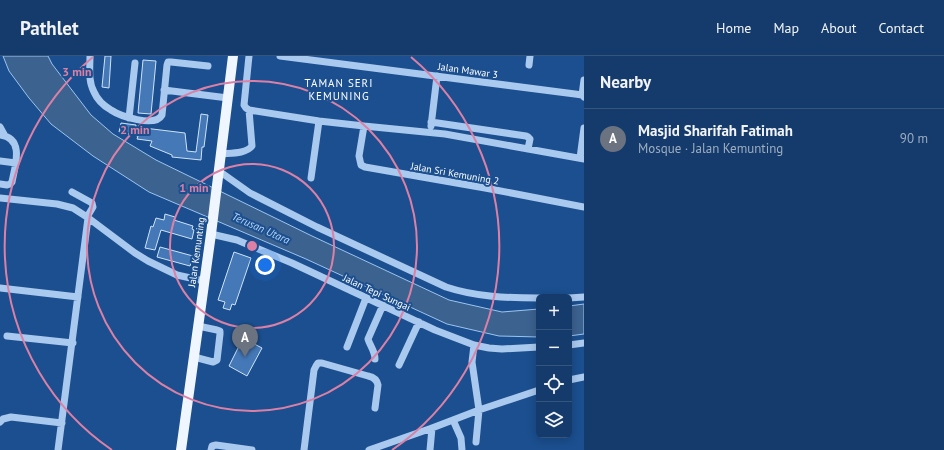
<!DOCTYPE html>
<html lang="en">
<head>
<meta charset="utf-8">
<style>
  body { margin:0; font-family:"PT Sans",sans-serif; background:#1d4271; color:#f1f3f6 }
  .controls { position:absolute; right:12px; bottom:12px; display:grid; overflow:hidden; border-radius:6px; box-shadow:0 2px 10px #0003 }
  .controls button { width:36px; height:36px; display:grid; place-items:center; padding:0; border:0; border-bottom:1px solid #33557e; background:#143b6b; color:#f1f3f6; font:20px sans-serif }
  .you { position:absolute; left:265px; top:209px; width:14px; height:14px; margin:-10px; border:3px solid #fff; border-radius:50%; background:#1a73e8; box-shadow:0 0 0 6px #1a73e833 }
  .badge { display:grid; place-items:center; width:26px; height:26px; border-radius:50%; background:#ea580c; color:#fff; font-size:13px; font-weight:700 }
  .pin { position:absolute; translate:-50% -33px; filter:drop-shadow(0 1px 2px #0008) }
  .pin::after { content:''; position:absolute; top:21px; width:14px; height:12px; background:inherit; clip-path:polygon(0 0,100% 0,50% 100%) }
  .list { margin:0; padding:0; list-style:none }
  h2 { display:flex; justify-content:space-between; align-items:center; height:52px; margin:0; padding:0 16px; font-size:17px }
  h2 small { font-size:13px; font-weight:400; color:#9dadc1 }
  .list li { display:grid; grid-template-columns:26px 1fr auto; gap:12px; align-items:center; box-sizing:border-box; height:60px; padding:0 16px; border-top:1px solid #33557e }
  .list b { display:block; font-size:15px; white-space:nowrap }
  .list p { margin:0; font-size:13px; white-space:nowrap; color:#9dadc1 }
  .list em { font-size:13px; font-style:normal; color:#9dadc1 }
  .icon { flex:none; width:22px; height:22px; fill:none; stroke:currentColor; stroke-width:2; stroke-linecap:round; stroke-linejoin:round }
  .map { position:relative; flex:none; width:584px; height:394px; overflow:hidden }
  header { display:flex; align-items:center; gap:24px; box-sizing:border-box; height:56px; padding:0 20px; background:#143b6b; border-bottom:1px solid #33557e }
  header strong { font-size:19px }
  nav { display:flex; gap:22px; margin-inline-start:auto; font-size:14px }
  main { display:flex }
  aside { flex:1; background:#143b6b }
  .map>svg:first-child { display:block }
</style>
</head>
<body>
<header>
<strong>Pathlet</strong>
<nav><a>Home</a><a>Map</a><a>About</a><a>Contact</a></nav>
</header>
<main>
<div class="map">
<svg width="584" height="394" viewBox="0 0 584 394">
  <rect width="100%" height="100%" fill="#1b4f8f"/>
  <path fill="#3c6290" stroke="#9cc4f0" d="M 3,0 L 48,0 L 52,8 L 91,59 L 113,78 L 156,104 L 312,180 L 449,244 L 502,256 L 539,253 L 539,281 L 499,280 L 447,268 L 306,203 L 149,136 L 93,100 L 51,68 L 29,42 L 9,15 Z
    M 584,248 L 584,278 L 569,280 L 569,250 Z"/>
  <path fill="#4478b7" stroke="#cfe3fa" d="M 105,0 L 111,0 L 109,32 L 102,31 Z
    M 143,4 L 156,5 L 151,58 L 138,57 Z
    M 201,58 L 208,59 L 204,91 L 202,91 L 201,104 L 172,101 L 172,99 L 150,90 L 152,85 L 137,83 L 138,80 L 119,76 L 121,67 L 136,69 L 136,71 L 185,77 L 187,95 L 196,96 Z
    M 165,158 L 175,161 L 174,164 L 193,170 L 192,173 L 194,174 L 192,183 L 161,174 L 155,194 L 145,192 L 151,170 L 153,171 L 156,162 L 164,164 Z
    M 160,191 L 193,200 L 190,210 L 157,201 Z
    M 234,196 L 251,202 L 235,249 L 232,248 L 230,254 L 223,252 L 225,246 L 218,244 Z
    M 243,282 L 262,292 L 247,320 L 229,310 Z"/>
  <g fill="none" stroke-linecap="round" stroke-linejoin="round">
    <path stroke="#a9c9ee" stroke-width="7" d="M 90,0 C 90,12 88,25 94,36 C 97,43 104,50 111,54 C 120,60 155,72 162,59 L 167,9 L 168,6 L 171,6 L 208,10
      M 249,0 L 244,49 L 246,52 L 249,54 L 319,65 L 364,70 L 445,78 L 584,103
      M 280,0 L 575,38 L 582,39 L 584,41
      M 529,9 L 530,0
      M 164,34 L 228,42
      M 582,39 L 584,24
      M 129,62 L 135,7
      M 431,66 L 526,80 L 528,81 L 530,83 L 528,93
      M 364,70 L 359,100 L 361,109 L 365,111 L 485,132 L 584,151
      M 431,70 L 437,20
      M 0,71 L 5,80
      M 0,79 C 25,82 15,110 12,126 L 10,128 L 7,129 L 0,128
      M 221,98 C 230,97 246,98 252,90 L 249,54
      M 580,102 L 584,72
      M 0,105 L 16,107
      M 219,115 L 250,137 L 317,171 L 446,231 C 476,241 508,242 539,242
      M 311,122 L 319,65
      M 72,136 L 92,147 L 93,151 L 87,161
      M 0,142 L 57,148 L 73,152 L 87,161 L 135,197 L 148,205 L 177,219 L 204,225
      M 211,178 L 237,184 L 292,207 L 435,274 L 474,289 L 489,292 L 502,293 L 539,291
      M 0,232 L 78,241
      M 569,242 L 584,241
      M 7,280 L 73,287
      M 474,289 L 472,306 L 479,354 L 476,386
      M 569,289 L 584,287
      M 347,291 L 366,242
      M 194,301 L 213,306 L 217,304 L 220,278 L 220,275 L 217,274 L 198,270
      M 375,303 C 375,295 370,290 368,283 L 383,249
      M 399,309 L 419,266
      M 569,324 L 584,321
      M 453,364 L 461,382 L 462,394
      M 0,366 L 3,363 L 11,361 L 62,367
      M 58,394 L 88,162
      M 211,394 L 212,390 L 216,389 L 252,394
      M 304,394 L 314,314 L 316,310 L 318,307 L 322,307 L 368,320 C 373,321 377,324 378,329 L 375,352
      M 369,394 L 432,372 L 479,354 L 539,334
      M 430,394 L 432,372"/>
    <path stroke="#f0f6ff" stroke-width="10" d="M 181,394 L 211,178 L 233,0"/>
  </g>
  <g fill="none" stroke="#dd80a5" stroke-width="2">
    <circle cx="252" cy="190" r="82"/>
    <circle cx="252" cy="190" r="165"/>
    <path d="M112 394A247 247 0 0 1 93 1M411 1A247 247 0 0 1 392 394"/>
  </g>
  <g text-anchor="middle" stroke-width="4" stroke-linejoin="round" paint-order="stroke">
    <g font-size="10" fill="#fff" stroke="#1b4f8f">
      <text transform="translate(468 14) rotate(8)" y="4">Jalan Mawar 3</text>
      <text transform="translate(455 117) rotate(10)" y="4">Jalan Sri Kemuning 2</text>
      <text transform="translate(196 196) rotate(-82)" y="4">Jalan Kemunting</text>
      <text transform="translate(377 236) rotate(25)" y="4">Jalan Tepi Sungai</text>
    </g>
    <g font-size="11" letter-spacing="1" fill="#fff" stroke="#1b4f8f">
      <text x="339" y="31">TAMAN SERI<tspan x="339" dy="13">KEMUNING</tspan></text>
    </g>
    <g font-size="11" font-style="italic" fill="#b5d3f5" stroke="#1b4f8f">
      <text transform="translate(261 172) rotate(24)" y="4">Terusan Utara</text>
    </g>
  </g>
  <circle cx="252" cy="190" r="6" fill="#dd80a5" stroke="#1b4f8f" stroke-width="2"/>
  <g font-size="12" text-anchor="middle" font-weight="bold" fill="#dd80a5" stroke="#1b4f8f" stroke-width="4" stroke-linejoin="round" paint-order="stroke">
    <text x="77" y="20">3 min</text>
    <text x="135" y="78">2 min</text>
    <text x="194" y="136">1 min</text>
  </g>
</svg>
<div class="controls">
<button>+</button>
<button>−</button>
<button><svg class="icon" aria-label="locate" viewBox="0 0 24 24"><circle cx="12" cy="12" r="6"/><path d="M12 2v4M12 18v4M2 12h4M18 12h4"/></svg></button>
<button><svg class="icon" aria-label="layers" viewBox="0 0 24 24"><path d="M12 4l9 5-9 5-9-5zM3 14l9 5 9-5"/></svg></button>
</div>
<div class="you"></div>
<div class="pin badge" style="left:245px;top:301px;background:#6b7280">A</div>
</div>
<aside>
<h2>Nearby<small></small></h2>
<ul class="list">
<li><span class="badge" style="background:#6b7280">A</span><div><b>Masjid Sharifah Fatimah</b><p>Mosque · Jalan Kemunting</p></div><em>90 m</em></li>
</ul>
</aside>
</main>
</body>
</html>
